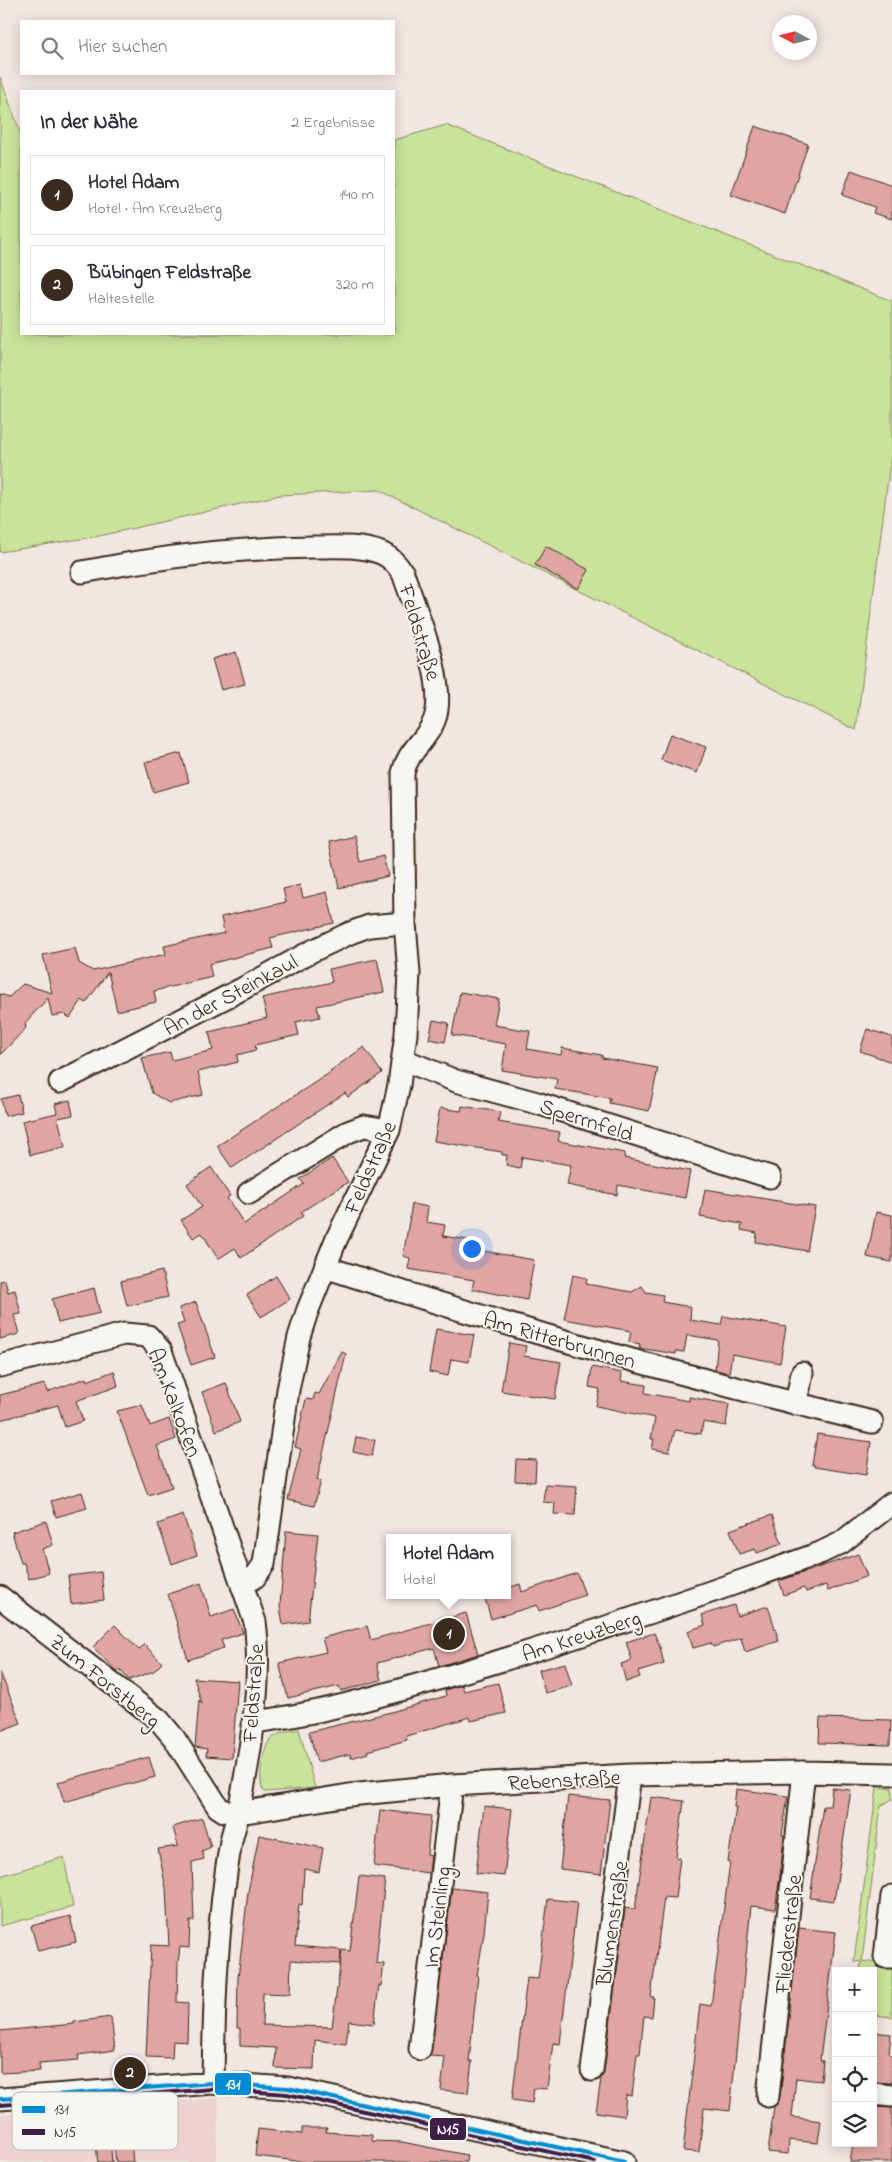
<!DOCTYPE html>
<html lang="de">
<head>
<meta charset="utf-8">
<style>
  body { margin:0; font-family:"Indie Flower",sans-serif; background:#f2f2f3; color:#2b2b33 }
  .controls { position:absolute; right:15px; bottom:15px; display:grid; overflow:hidden; border-radius:0px; box-shadow:0 2px 12px #0003 }
  .controls button { width:45px; height:45px; display:grid; place-items:center; padding:0; border:0; border-bottom:1px solid #e1e1e2; background:#fff; color:#2b2b33; font:25px sans-serif }
  .compass { position:absolute; left:772px; top:15px; width:45px; height:45px; border-radius:50%; background:#fff; box-shadow:0 2px 12px #0003; rotate:277deg }
  .you { position:absolute; left:471px; top:1248px; width:18px; height:18px; margin:-12px; border:4px solid #fff; border-radius:50%; background:#1a73e8; box-shadow:0 0 0 8px #1a73e833 }
  .badge { display:grid; place-items:center; width:32px; height:32px; border-radius:50%; background:#3b2a1e; color:#fff; font-size:16px; font-weight:700 }
  .pin { position:absolute; translate:-50% -50%; border:2px solid #fff; box-shadow:0 1px 5px #0006 }
  .popup { position:absolute; left:386px; top:1534px; width:125px; height:65px; box-sizing:border-box; display:grid; place-content:center; border-radius:0px; background:#fff; filter:drop-shadow(0 1px 4px #0005); font-size:16px; white-space:nowrap; color:#7c7c81 }
  .popup b { font-size:19px; color:#2b2b33 }
  .popup::after { content:''; position:absolute; left:50%; top:100%; margin-left:-10px; border:10px solid transparent; border-top-color:#fff }
  .list { margin:0; padding:0; list-style:none }
  h2 { display:flex; justify-content:space-between; align-items:center; height:65px; margin:0; padding:0 20px; font-size:21px }
  h2 small { font-size:16px; font-weight:400; color:#7c7c81 }
  .list li { display:grid; grid-template-columns:32px 1fr auto; gap:15px; align-items:center; box-sizing:border-box; height:80px; margin:0 10px 10px; padding:0 10px; border:1px solid #e1e1e2; border-radius:0px }
  .list b { display:block; font-size:19px; white-space:nowrap }
  .list p { margin:0; font-size:16px; white-space:nowrap; color:#7c7c81 }
  .list em { font-size:16px; font-style:normal; color:#7c7c81 }
  .icon { flex:none; width:28px; height:28px; fill:none; stroke:currentColor; stroke-width:2; stroke-linecap:round; stroke-linejoin:round }
  .map { position:relative; flex:none; width:892px; height:2162px; overflow:hidden }
  .search { position:absolute; background:#fff; box-shadow:0 2px 12px #0003; left:20px; top:20px; width:375px; height:55px; display:flex; align-items:center; gap:12px; box-sizing:border-box; padding:0 18px; border-radius:0px; color:#7c7c81; font-size:19px }
  .panel { position:absolute; background:#fff; box-shadow:0 2px 12px #0003; left:20px; top:90px; width:375px; height:245px; border-radius:0px }
  .map>svg:first-child { display:block }
</style>
</head>
<body>
<div class="map">
<svg width="892" height="2162" viewBox="0 0 892 2162">
  <rect width="100%" height="100%" fill="#f2e6e2"/>
  <filter id="ink" filterUnits="userSpaceOnUse"><feTurbulence type="fractalNoise" baseFrequency=".02" numOctaves="2"/><feDisplacementMap in="SourceGraphic" scale="10" xChannelSelector="R" yChannelSelector="G"/><feConvolveMatrix kernelMatrix="1 2 1 2 8 2 1 2 1" color-interpolation-filters="sRGB"/></filter>
  <g filter="url(#ink)">
    <path fill="#edd2cf" d="M 219,2098 L 216,2162 L 0,2162 L 0,2114 Z"/>
    <path fill="#c9e39a" stroke="#82865c" d="M 0,77 L 21,134 L 21,334 L 394,334 L 394,140 L 446,125 L 892,301 L 892,447 L 856,730 L 379,490 L 280,495 L 99,536 L 0,552 Z
      M 299,1729 L 315,1788 L 265,1792 C 256,1785 263,1748 270,1740 C 277,1732 290,1731 299,1729 Z
      M 877,1787 L 892,1788 L 892,1799 L 881,1806 L 862,1961 L 892,1965 L 892,2017 L 873,2015 L 873,1971 L 860,1971 L 861,1962 L 854,1961 Z
      M 64,1857 L 73,1907 L 0,1926 L 0,1876 Z"/>
    <path fill="#e0a5a3" stroke="#3b2a1e" d="M 755,126 L 808,144 L 785,214 L 731,195 Z
      M 851,170 L 892,185 L 892,219 L 873,213 L 875,207 L 842,195 Z
      M 546,546 L 589,570 L 578,589 L 535,565 Z
      M 236,652 L 245,684 L 221,690 L 212,659 Z
      M 670,734 L 706,747 L 697,773 L 661,760 Z
      M 181,753 L 189,782 L 153,792 L 145,762 Z
      M 354,836 L 360,862 L 383,856 L 388,876 L 339,888 L 329,842 Z
      M 300,885 L 303,898 L 327,892 L 334,923 L 270,938 L 273,948 L 209,964 L 212,977 L 154,991 L 156,1002 L 117,1011 L 108,972 L 86,1003 L 82,1000 L 70,1018 L 64,1014 L 52,1016 L 48,998 L 25,1023 L 26,1028 L 0,1055 L 0,994 L 9,997 L 23,984 L 52,993 L 43,955 L 75,948 L 79,963 L 93,971 L 166,954 L 164,946 L 224,933 L 221,917 L 286,902 L 283,889 Z
      M 377,959 L 384,992 L 317,1006 L 320,1017 L 296,1022 L 299,1035 L 255,1045 L 256,1050 L 237,1055 L 238,1062 L 198,1072 L 203,1095 L 169,1103 L 152,1093 L 142,1058 L 170,1052 L 172,1060 L 213,1050 L 209,1032 L 267,1018 L 262,998 L 332,982 L 329,969 Z
      M 460,992 L 499,999 L 494,1025 L 530,1031 L 527,1049 L 561,1055 L 562,1048 L 602,1055 L 602,1058 L 658,1068 L 649,1111 L 609,1103 L 610,1098 L 555,1089 L 557,1079 L 502,1070 L 506,1044 L 452,1035 Z
      M 433,1020 L 449,1023 L 445,1042 L 429,1039 Z
      M 867,1029 L 892,1037 L 892,1062 L 860,1051 Z
      M 364,1047 L 382,1073 L 348,1097 L 345,1093 L 232,1168 L 217,1146 L 331,1072 L 330,1071 Z
      M 18,1095 L 22,1112 L 5,1116 L 1,1099 Z
      M 70,1100 L 73,1115 L 58,1118 L 65,1147 L 30,1155 L 22,1121 L 57,1113 L 55,1104 Z
      M 462,1106 L 500,1112 L 498,1122 L 560,1132 L 558,1141 L 625,1153 L 624,1158 L 690,1171 L 685,1198 L 618,1185 L 617,1195 L 567,1185 L 571,1165 L 522,1157 L 520,1168 L 506,1165 L 507,1155 L 502,1155 L 502,1152 L 434,1141 L 440,1108 L 461,1111 Z
      M 332,1158 L 348,1182 L 301,1212 L 303,1216 L 241,1258 L 235,1248 L 218,1259 L 202,1233 L 193,1238 L 181,1220 L 202,1207 L 187,1184 L 211,1167 L 230,1196 L 227,1198 L 244,1224 L 304,1184 L 300,1179 Z
      M 705,1189 L 815,1207 L 807,1251 L 756,1242 L 757,1233 L 741,1230 L 742,1224 L 700,1217 Z
      M 412,1204 L 428,1207 L 426,1222 L 445,1225 L 443,1236 L 468,1240 L 467,1248 L 534,1260 L 527,1300 L 472,1289 L 474,1280 L 408,1269 L 410,1258 L 403,1256 Z
      M 876,1212 L 892,1215 L 892,1262 L 867,1257 Z
      M 162,1271 L 168,1297 L 127,1306 L 121,1281 Z
      M 573,1275 L 587,1278 L 586,1284 L 632,1292 L 642,1286 L 646,1292 L 663,1295 L 662,1302 L 691,1307 L 690,1320 L 721,1325 L 723,1316 L 786,1327 L 780,1363 L 732,1354 L 729,1373 L 715,1370 L 718,1340 L 687,1335 L 684,1352 L 676,1351 L 676,1354 L 639,1348 L 640,1344 L 629,1342 L 631,1331 L 564,1319 Z
      M 276,1276 L 290,1299 L 261,1317 L 247,1295 Z
      M 5,1280 L 8,1292 L 15,1290 L 21,1314 L 14,1315 L 19,1334 L 0,1339 L 0,1281 Z
      M 94,1288 L 100,1313 L 58,1323 L 52,1299 Z
      M 196,1302 L 215,1357 L 191,1365 L 177,1325 L 184,1323 L 179,1308 Z
      M 436,1329 L 474,1335 L 469,1362 L 451,1359 L 448,1376 L 429,1372 Z
      M 509,1343 L 526,1346 L 524,1356 L 561,1362 L 555,1399 L 501,1391 Z
      M 342,1352 L 346,1354 L 317,1480 L 321,1481 L 314,1506 L 288,1500 L 301,1449 L 295,1447 L 306,1399 L 313,1400 L 315,1393 L 319,1394 Z
      M 592,1367 L 622,1373 L 621,1381 L 646,1385 L 645,1393 L 689,1401 L 689,1397 L 729,1404 L 726,1426 L 703,1422 L 701,1434 L 675,1430 L 669,1452 L 652,1449 L 654,1439 L 651,1439 L 655,1418 L 596,1406 L 600,1389 L 589,1387 Z
      M 114,1371 L 118,1386 L 76,1401 L 83,1421 L 65,1427 L 58,1405 L 0,1420 L 0,1395 L 45,1384 L 47,1392 L 86,1378 L 87,1381 Z
      M 226,1383 L 240,1422 L 216,1431 L 202,1392 Z
      M 142,1405 L 150,1426 L 169,1419 L 176,1439 L 157,1446 L 172,1487 L 148,1495 L 117,1411 Z
      M 817,1434 L 871,1442 L 866,1475 L 814,1467 L 815,1465 L 812,1465 Z
      M 356,1437 L 375,1440 L 372,1456 L 353,1452 Z
      M 516,1459 L 536,1460 L 535,1482 L 515,1481 Z
      M 545,1484 L 577,1486 L 575,1515 L 554,1514 L 555,1503 L 543,1502 Z
      M 82,1492 L 87,1508 L 56,1517 L 51,1501 Z
      M 183,1515 L 197,1555 L 172,1564 L 158,1524 Z
      M 772,1515 L 782,1544 L 757,1553 L 755,1549 L 739,1554 L 730,1530 Z
      M 46,1521 L 53,1545 L 42,1549 L 49,1573 L 29,1579 L 24,1563 L 21,1563 L 12,1532 Z
      M 286,1531 L 318,1534 L 308,1621 L 283,1625 L 280,1606 Z
      M 858,1554 L 867,1576 L 828,1591 L 826,1585 L 806,1592 L 804,1588 L 784,1595 L 779,1581 Z
      M 101,1572 L 104,1600 L 71,1604 L 68,1576 Z
      M 577,1573 L 585,1595 L 539,1611 L 537,1605 L 491,1619 L 484,1595 L 508,1595 L 508,1588 L 520,1584 L 522,1592 Z
      M 201,1583 L 211,1617 L 234,1609 L 243,1633 L 221,1640 L 224,1648 L 188,1660 L 168,1594 Z
      M 734,1605 L 737,1616 L 768,1606 L 779,1641 L 745,1652 L 741,1638 L 713,1647 L 711,1643 L 693,1648 L 688,1631 L 705,1625 L 702,1615 Z
      M 466,1613 L 478,1654 L 439,1666 L 434,1648 L 377,1663 L 381,1680 L 341,1691 L 339,1686 L 288,1698 L 279,1663 L 326,1652 L 322,1638 L 367,1626 L 371,1640 Z
      M 115,1625 L 139,1650 L 144,1644 L 162,1663 L 154,1671 L 129,1680 L 119,1669 L 117,1672 L 93,1647 Z
      M 654,1633 L 660,1647 L 664,1664 L 638,1672 L 640,1677 L 626,1682 L 621,1664 L 632,1660 L 626,1642 Z
      M 565,1663 L 572,1686 L 545,1693 L 539,1670 Z
      M 0,1672 L 21,1723 L 0,1731 Z
      M 194,1678 L 238,1681 L 232,1758 L 206,1756 L 207,1749 L 195,1747 L 199,1700 L 202,1704 Z
      M 498,1683 L 506,1713 L 471,1721 L 470,1717 L 406,1736 L 407,1740 L 367,1751 L 368,1753 L 351,1758 L 350,1754 L 317,1762 L 309,1732 L 391,1712 L 446,1696 L 445,1690 L 462,1685 L 464,1691 Z
      M 820,1718 L 891,1720 L 890,1745 L 819,1743 Z
      M 149,1757 L 155,1777 L 64,1802 L 58,1782 Z
      M 832,1788 L 851,1790 L 834,1901 L 810,1898 L 823,1806 L 830,1806 Z
      M 736,1789 L 788,1796 L 782,1835 L 784,1835 L 781,1869 L 775,1909 L 751,1906 L 730,2111 L 704,2108 L 699,2152 L 683,2151 L 700,2004 L 711,2006 L 730,1862 L 728,1862 L 736,1807 L 734,1807 Z
      M 568,1796 L 610,1800 L 601,1874 L 560,1869 Z
      M 651,1797 L 684,1801 L 676,1857 L 680,1858 L 675,1898 L 664,1897 L 651,1997 L 654,1997 L 652,2017 L 644,2016 L 640,2054 L 637,2054 L 632,2096 L 626,2095 L 624,2116 L 596,2112 L 601,2079 L 604,2072 L 625,1908 L 635,1909 Z
      M 484,1806 L 512,1809 L 504,1876 L 476,1873 Z
      M 380,1810 L 431,1816 L 427,1855 L 431,1856 L 429,1873 L 374,1866 Z
      M 202,1818 L 211,1847 L 202,1851 L 204,1859 L 192,1862 L 194,1921 L 190,1921 L 189,1948 L 180,1947 L 178,1963 L 177,2002 L 188,2003 L 187,2042 L 173,2041 L 172,2058 L 146,2057 L 151,1945 L 169,1946 L 166,1888 L 158,1849 L 178,1846 L 173,1827 Z
      M 259,1835 L 323,1848 L 319,1872 L 304,1869 L 302,1905 L 299,1904 L 295,1946 L 341,1950 L 340,1964 L 291,1960 L 290,1994 L 263,1993 L 262,2025 L 332,2027 L 342,1950 L 350,1951 L 359,1876 L 385,1879 L 376,1963 L 384,1964 L 381,1986 L 379,1985 L 374,2024 L 349,2021 L 346,2044 L 315,2040 L 314,2069 L 275,2068 L 276,2048 L 240,2046 L 240,2028 L 237,2028 L 238,1978 L 248,1892 Z
      M 452,1888 L 488,1892 L 484,1933 L 477,1975 L 478,1975 L 469,2061 L 472,2061 L 468,2093 L 441,2090 L 445,2057 L 430,2056 Z
      M 548,1899 L 577,1902 L 560,2044 L 553,2043 L 547,2089 L 534,2088 L 532,2103 L 512,2100 L 527,1978 L 538,1979 Z
      M 70,1916 L 76,1942 L 38,1951 L 31,1926 Z
      M 799,1928 L 836,1932 L 820,2060 L 823,2061 L 821,2081 L 796,2078 L 792,2117 L 821,2121 L 818,2143 L 789,2140 L 788,2154 L 768,2152 L 774,2107 L 780,2097 Z
      M 111,2017 L 115,2050 L 78,2055 L 79,2060 L 39,2063 L 40,2071 L 0,2073 L 0,2031 L 74,2024 L 74,2022 Z
      M 873,2032 L 891,2034 L 889,2054 L 892,2055 L 892,2083 L 873,2082 Z
      M 873,2107 L 892,2108 L 892,2162 L 850,2162 L 853,2143 L 873,2143 Z
      M 108,2117 L 112,2162 L 98,2162 L 96,2145 L 93,2145 L 90,2119 Z
      M 302,2128 L 327,2128 L 326,2132 L 372,2135 L 372,2141 L 402,2142 L 467,2155 L 466,2162 L 306,2162 L 255,2156 L 258,2129 L 302,2134 Z
      M 131,2144 L 133,2162 L 116,2162 L 114,2146 Z"/>
    <g fill="none" stroke-linecap="round" stroke-linejoin="round">
      <g stroke="#3b2a1e" stroke-width="25">
        <path id="minor" d="M 82,572 C 158,557 236,548 313,547 C 335,547 360,545 381,553 C 391,557 397,565 403,573 C 415,610 449,685 434,721 C 426,741 408,750 403,773 L 405,923 L 409,973 L 406,1034 L 399,1085 L 389,1130 L 336,1240 L 307,1312 L 299,1337 L 288,1390 L 264,1564 L 255,1577 L 242,1586
          M 404,1060 L 456,1081 L 537,1103 L 770,1177
          M 60,1082 L 242,989 L 310,952 L 350,933 L 369,926 L 405,923
          M 249,1193 L 348,1132 L 364,1126 L 389,1130
          M 325,1267 C 506,1326 687,1378 872,1422
          M 0,1366 L 124,1334 L 148,1336 L 161,1351 L 255,1622 C 263,1681 250,1754 239,1811 C 237,1821 233,1831 231,1841 C 217,1921 214,2002 213,2083
          M 796,1404 L 802,1373
          M 0,1597 L 159,1720 L 174,1738 L 218,1807 L 224,1811 L 239,1813 L 349,1795 L 452,1785 L 630,1775 L 804,1772 L 892,1774
          M 253,1722 C 322,1714 389,1693 456,1674 C 578,1638 699,1597 820,1553 L 841,1543 L 892,1503
          M 892,1896 L 885,1957 L 892,1957
          M 420,2049 L 452,1785
          M 592,2070 L 630,1775
          M 873,2094 L 892,2096
          M 768,2096 L 804,1772
          M 0,2099 L 213,2083 L 288,2088 L 624,2162"/>
      </g>
      <use href="#minor" stroke="#f6f6f2" stroke-width="21"/>
      <g stroke="#f6f6f2" stroke-width="8">
        <path id="bus-1" d="M 0,2099 L 213,2083 L 288,2088 L 624,2162"/>
      </g>
      <g stroke="#f6f6f2" stroke-width="8">
        <path id="bus-2" d="M 0,2105 L 213,2089 L 287,2094 L 595,2162"/>
      </g>
      <use href="#bus-1" stroke="#008bd2" stroke-width="4"/>
      <use href="#bus-2" stroke="#3e1d47" stroke-width="4"/>
    </g>
  </g>
  <g text-anchor="middle" stroke-width="4" stroke-linejoin="round" paint-order="stroke">
    <g font-size="22" fill="#3b2a1e" stroke="#f6f6f2">
      <text transform="translate(421 632) rotate(73)" y="8">Feldstraße</text>
      <text transform="translate(230 994) rotate(-28)" y="8">An der Steinkaul</text>
      <text transform="translate(587 1119) rotate(18)" y="8">Sperrnfeld</text>
      <text transform="translate(369 1167) rotate(-66)" y="8">Feldstraße</text>
      <text transform="translate(560 1339) rotate(16)" y="8">Am Ritterbrunnen</text>
      <text transform="translate(176 1402) rotate(69)" y="8">Am Kalkofen</text>
      <text transform="translate(581 1635) rotate(-18)" y="8">Am Kreuzberg</text>
      <text transform="translate(106 1680) rotate(39)" y="8">Zum Forstberg</text>
      <text transform="translate(252 1693) rotate(-86)" y="8">Feldstraße</text>
      <text transform="translate(564 1779) rotate(-3)" y="8">Rebenstraße</text>
      <text transform="translate(436 1917) rotate(-83)" y="8">Im Steinling</text>
      <text transform="translate(611 1923) rotate(-82)" y="8">Blumenstraße</text>
      <text transform="translate(787 1934) rotate(-84)" y="8">Fliederstraße</text>
    </g>
  </g>
  <rect x="12" y="2092" width="166" height="58" rx="8" fill="#f6f6f2" stroke="#beb9b2" stroke-width="1"/>
  <rect x="22" y="2106" width="23" height="7" fill="#008bd2"/>
  <rect x="22" y="2129" width="23" height="6" fill="#3e1d47"/>
  <g font-size="14" fill="#3b2a1e">
    <text x="54" y="2114">131</text>
    <text x="54" y="2137">N15</text>
  </g>
  <g stroke="#f6f6f2" stroke-width="2">
    <rect x="214" y="2072" width="38" height="24" rx="5" fill="#008bd2"/>
    <rect x="429" y="2117" width="38" height="24" rx="5" fill="#3e1d47"/>
  </g>
  <g font-size="14" text-anchor="middle" font-weight="bold" fill="#fff">
    <text x="233" y="2089">131</text>
    <text x="448" y="2134">N15</text>
  </g>
</svg>
<div class="controls">
<button>+</button>
<button>−</button>
<button><svg class="icon" aria-label="locate" viewBox="0 0 24 24"><circle cx="12" cy="12" r="6"/><path d="M12 2v4M12 18v4M2 12h4M18 12h4"/></svg></button>
<button><svg class="icon" aria-label="layers" viewBox="0 0 24 24"><path d="M12 4l9 5-9 5-9-5zM3 14l9 5 9-5"/></svg></button>
</div>
<svg class="compass" viewBox="-18 -18 36 36"><path d="M0-13l5 13h-10z" fill="#e53935"/><path d="M0 13l5-13h-10z" fill="#7c7c81"/></svg>
<div class="you"></div>
<div class="pin badge" style="left:449px;top:1634px">1</div>
<div class="popup"><b>Hotel Adam</b>Hotel</div>
<div class="pin badge" style="left:130px;top:2073px">2</div>
<div class="search"><svg class="icon" aria-label="search" viewBox="0 0 24 24"><circle cx="10" cy="10" r="6"/><path d="M15 15l6 6"/></svg>Hier suchen</div>
<section class="panel">
<h2>In der Nähe<small>2 Ergebnisse</small></h2>
<ul class="list">
<li><span class="badge">1</span><div><b>Hotel Adam</b><p>Hotel · Am Kreuzberg</p></div><em>140 m</em></li>
<li><span class="badge">2</span><div><b>Bübingen Feldstraße</b><p>Haltestelle</p></div><em>320 m</em></li>
</ul>
</section>
</div>
</body>
</html>
